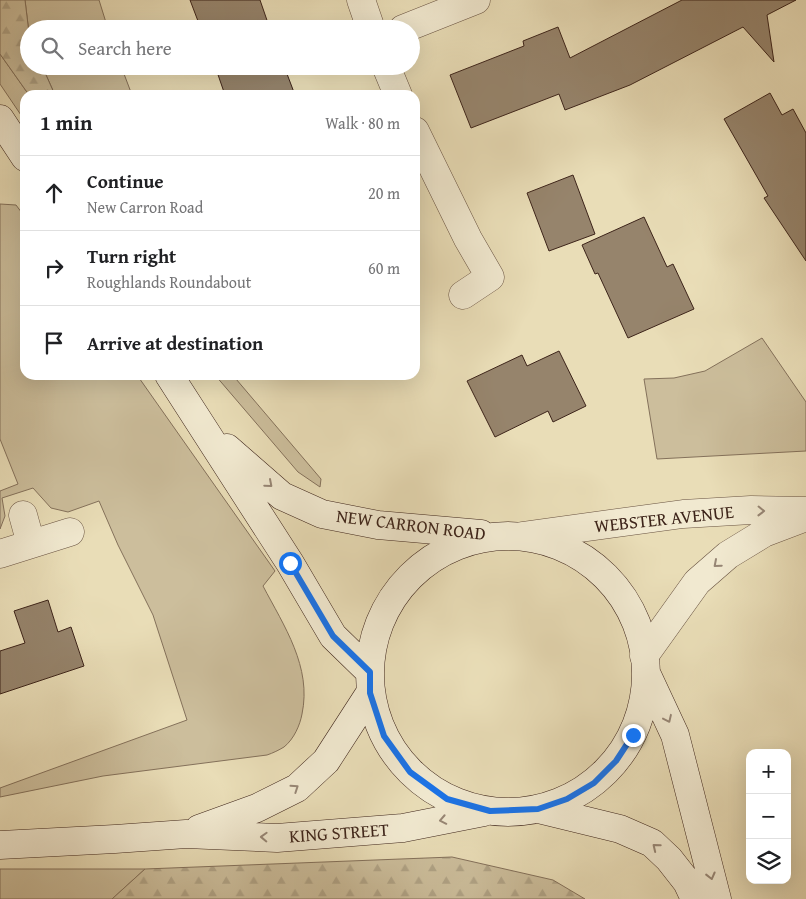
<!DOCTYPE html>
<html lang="en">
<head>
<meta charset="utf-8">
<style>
  body { margin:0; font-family:"Gentium Book Plus",serif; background:#f6f6f6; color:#202124 }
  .controls { position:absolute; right:15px; bottom:15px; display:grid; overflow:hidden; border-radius:10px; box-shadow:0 5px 20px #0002 }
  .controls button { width:45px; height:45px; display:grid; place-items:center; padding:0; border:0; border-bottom:1px solid #e0e0e0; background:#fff; color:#202124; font:25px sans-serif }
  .stop { position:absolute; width:15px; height:15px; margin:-11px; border:4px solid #1a73e8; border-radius:50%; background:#fff }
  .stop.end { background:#1a73e8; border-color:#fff; box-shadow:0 1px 5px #0008 }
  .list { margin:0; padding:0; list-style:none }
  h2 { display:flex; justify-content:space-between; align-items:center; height:65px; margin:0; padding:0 20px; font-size:21px }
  h2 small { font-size:16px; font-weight:400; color:#757577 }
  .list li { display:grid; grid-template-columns:32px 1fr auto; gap:15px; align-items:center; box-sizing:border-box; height:75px; padding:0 20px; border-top:1px solid #e0e0e0 }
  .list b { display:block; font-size:19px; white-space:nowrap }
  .list p { margin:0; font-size:16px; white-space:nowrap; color:#757577 }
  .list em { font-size:16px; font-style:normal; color:#757577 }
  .icon { flex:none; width:28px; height:28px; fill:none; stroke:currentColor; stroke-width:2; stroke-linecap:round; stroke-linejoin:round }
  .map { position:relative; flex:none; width:806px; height:899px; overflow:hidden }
  .search { position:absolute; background:#fff; box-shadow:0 5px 20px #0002; left:20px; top:20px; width:400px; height:55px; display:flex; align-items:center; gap:12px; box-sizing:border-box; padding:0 18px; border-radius:28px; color:#757577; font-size:19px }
  .panel { position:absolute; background:#fff; box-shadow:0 5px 20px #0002; left:20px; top:90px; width:400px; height:290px; border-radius:15px }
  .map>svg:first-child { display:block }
</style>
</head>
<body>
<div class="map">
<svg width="806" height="899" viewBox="0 0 806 899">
  <defs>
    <pattern id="forest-firs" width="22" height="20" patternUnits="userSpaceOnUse" patternTransform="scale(1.25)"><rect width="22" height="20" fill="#ccbe9c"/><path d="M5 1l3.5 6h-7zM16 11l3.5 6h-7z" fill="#b0a386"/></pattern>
  </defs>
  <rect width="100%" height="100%" fill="#e9ddb7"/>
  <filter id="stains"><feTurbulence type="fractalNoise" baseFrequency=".004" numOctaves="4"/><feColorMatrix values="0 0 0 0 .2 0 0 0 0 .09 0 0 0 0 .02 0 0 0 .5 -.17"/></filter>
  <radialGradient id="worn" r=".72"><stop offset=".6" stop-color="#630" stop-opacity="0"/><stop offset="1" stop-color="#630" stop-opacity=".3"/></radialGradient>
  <path fill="#ccbe9c" stroke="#84715b" d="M 25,0 L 99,0 L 108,29 L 29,29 L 29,33 Z
    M 0,54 L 29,95 L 25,95 L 25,121 L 0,84 Z
    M 42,66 L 121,66 L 132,95 L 55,95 Z
    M 0,204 L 16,205 L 25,217 L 25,375 L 137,375 L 275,571 L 263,586 C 284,626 312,667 302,714 C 300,725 294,739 284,747 C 279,750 273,753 267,755 L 103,776 L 0,797 L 0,788 L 187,720 L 153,615 L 118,545 L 99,501 L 68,512 L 51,508 L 33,488 L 2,498 L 5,516 L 0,529 L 0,491 L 18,484 L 0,439 Z
    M 762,338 L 806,402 L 806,451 L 657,459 L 644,379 L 674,378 L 705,371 Z
    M 215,375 L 236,375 L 236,379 L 321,479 L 320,487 L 298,472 Z
    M 0,869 L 145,869 L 112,899 L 0,899 Z"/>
  <path fill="url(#forest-firs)" stroke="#84715b" d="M 0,0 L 25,0 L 29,33 L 29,66 L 42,66 L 55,95 L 29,95 L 0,54 Z
    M 452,857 L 553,880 L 585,899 L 112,899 L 145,869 Z"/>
  <path fill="#96846c" stroke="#3d241a" d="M 190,0 L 260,0 L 270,29 L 201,29 Z
    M 682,0 L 796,0 L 767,15 L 774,62 L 743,27 L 630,85 L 565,110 L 559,94 L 471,128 L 450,75 L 524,46 L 523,41 L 558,27 L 570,58 Z
    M 215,66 L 284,66 L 295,95 L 225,95 Z
    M 770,93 L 782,115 L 793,109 L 806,133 L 806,261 L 764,198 L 768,196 L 724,119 Z
    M 573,175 L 595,234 L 549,251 L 527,193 Z
    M 644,217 L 667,267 L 673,264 L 694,309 L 628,338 L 598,273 L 595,274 L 582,245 Z
    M 559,351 L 586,406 L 553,422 L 548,411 L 495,437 L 467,381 L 522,355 L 527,366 Z
    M 48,600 L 58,632 L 71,627 L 84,666 L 0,694 L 0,651 L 25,643 L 14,611 Z"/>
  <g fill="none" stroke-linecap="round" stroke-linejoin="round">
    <g stroke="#685241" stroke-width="29">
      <path id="minor" d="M 361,0 L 371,29
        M 403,29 L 476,0
        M 386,66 L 398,95
        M 415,131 L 468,239 L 490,277 L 463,295
        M 23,515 L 31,544
        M 522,536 L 683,514 L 751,510 L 806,511
        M 0,554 L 70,532
        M 644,656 L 697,582 L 728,555 L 764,533 L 806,517"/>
    </g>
    <g stroke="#3d241a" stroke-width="29">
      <path id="secondary" d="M 0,119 L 25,157
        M 169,375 L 290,563 L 333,636 L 370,672
        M 227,448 L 282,496 L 322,514 L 378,525 L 481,534
        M370 674a138 138 0 1 1 276 0a138 138 0 1 1-276 0Z
        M 647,675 L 675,735 L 717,899
        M 538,809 L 620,829 L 652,843 L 669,859 L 687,882 L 695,899
        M 199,829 L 257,808 L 297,788 L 326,761 L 370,693
        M 0,845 L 115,839 L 186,834 L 277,838 L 403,828 L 484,812"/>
    </g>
    <use href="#minor" stroke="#f1e9d0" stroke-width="28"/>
    <use href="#secondary" stroke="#f1e9d0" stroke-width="28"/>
  </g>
  <defs><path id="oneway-chevron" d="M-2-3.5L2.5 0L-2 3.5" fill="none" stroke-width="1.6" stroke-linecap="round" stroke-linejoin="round" transform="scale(1.25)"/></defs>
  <g stroke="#978675">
    <use href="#oneway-chevron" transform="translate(269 484) rotate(41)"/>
    <use href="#oneway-chevron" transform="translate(761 511) rotate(1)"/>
    <use href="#oneway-chevron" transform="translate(717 564) rotate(139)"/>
    <use href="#oneway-chevron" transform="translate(668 719) rotate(65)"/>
    <use href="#oneway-chevron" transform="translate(295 788) rotate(-34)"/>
    <use href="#oneway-chevron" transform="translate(443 820) rotate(169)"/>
    <use href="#oneway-chevron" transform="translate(264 837) rotate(-178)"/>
    <use href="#oneway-chevron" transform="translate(656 847) rotate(-141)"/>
    <use href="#oneway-chevron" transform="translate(711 876) rotate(76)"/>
  </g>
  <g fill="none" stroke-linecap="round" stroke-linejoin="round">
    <path stroke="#1a73e8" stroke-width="6" d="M 290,563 L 333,636 L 370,672 L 370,693 L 384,736 L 410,772 L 447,799 L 490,811 L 538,809 L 567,799 L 594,783 L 616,761 L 633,735"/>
  </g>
  <g text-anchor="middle" stroke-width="5" stroke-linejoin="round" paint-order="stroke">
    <g font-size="18" fill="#3d241a" stroke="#f1e9d0">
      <text transform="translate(664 519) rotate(-6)" y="6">WEBSTER AVENUE</text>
      <text transform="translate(411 525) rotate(7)" y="6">NEW CARRON ROAD</text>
      <text transform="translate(339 833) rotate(-4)" y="6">KING STREET</text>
    </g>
  </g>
  <rect width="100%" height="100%" filter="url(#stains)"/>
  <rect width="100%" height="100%" fill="url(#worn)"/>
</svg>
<div class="controls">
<button>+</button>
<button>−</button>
<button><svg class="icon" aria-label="layers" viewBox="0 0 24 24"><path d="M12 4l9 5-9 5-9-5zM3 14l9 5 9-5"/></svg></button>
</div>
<div class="stop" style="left:290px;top:563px"></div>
<div class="stop end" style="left:633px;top:735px"></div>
<div class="search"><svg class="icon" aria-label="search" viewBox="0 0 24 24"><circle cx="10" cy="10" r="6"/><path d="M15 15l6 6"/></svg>Search here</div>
<section class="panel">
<h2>1 min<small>Walk · 80 m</small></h2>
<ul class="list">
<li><svg class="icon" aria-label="ahead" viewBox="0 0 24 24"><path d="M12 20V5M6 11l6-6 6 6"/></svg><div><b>Continue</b><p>New Carron Road</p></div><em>20 m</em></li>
<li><svg class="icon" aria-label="right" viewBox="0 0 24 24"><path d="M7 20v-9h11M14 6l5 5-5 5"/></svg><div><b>Turn right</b><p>Roughlands Roundabout</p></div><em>60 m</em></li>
<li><svg class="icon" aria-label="arrive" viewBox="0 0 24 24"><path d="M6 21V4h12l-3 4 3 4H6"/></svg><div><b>Arrive at destination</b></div></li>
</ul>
</section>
</div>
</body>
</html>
